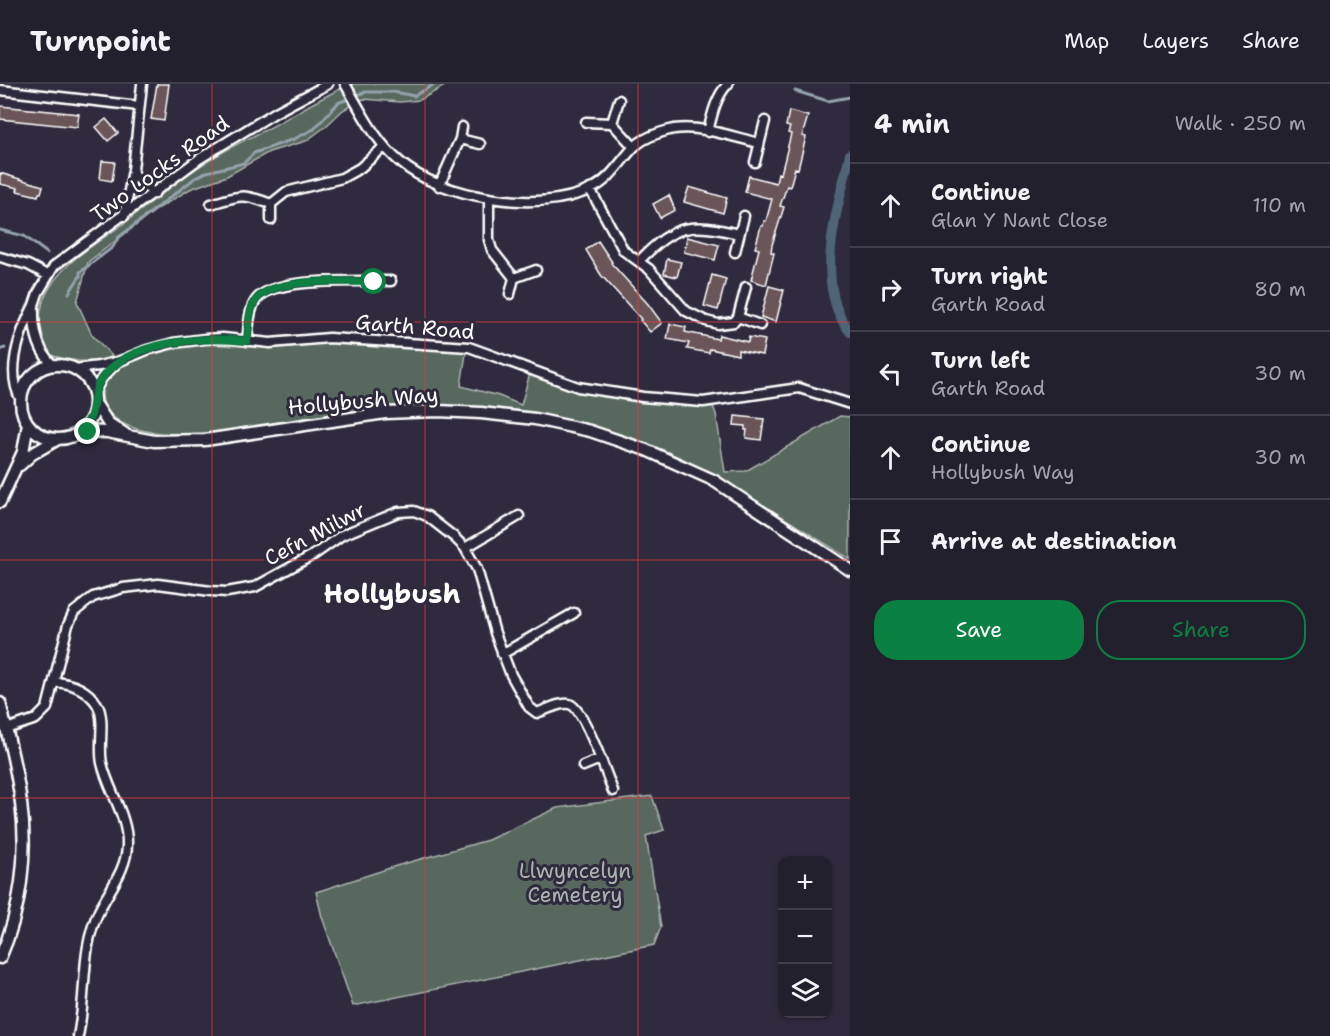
<!DOCTYPE html>
<html lang="en">
<head>
<meta charset="utf-8">
<style>
  body { margin:0; font-family:"Shantell Sans",sans-serif; background:#2b2836; color:#f1f3f6 }
  .controls { position:absolute; right:18px; bottom:18px; display:grid; overflow:hidden; border-radius:12px; box-shadow:0 2px 4px #0004 }
  .controls button { width:54px; height:54px; display:grid; place-items:center; padding:0; border:0; border-bottom:2px solid #403e4a; background:#23202e; color:#f1f3f6; font:30px sans-serif }
  .stop { position:absolute; width:18px; height:18px; margin:-14px; border:4px solid #0b8043; border-radius:50%; background:#fff }
  .stop.end { background:#0b8043; border-color:#fff; box-shadow:0 2px 6px #0008 }
  .list { margin:0; padding:0; list-style:none }
  h2 { display:flex; justify-content:space-between; align-items:center; height:78px; margin:0; padding:0 24px; font-size:26px }
  h2 small { font-size:20px; font-weight:400; color:#a3a3aa }
  .list li { display:grid; grid-template-columns:39px 1fr auto; gap:18px; align-items:center; box-sizing:border-box; height:84px; padding:0 24px; border-top:2px solid #403e4a }
  .list b { display:block; font-size:22px; white-space:nowrap }
  .list p { margin:0; font-size:20px; white-space:nowrap; color:#a3a3aa }
  .list em { font-size:20px; font-style:normal; color:#a3a3aa }
  .actions { display:flex; gap:12px; padding:18px 24px }
  .actions a { flex:1; padding:14px 0; border:2px solid #0b8043; border-radius:24px; text-align:center; font-size:21px; color:#0b8043 }
  .actions .main { background:#0b8043; color:#fff }
  .icon { flex:none; width:33px; height:33px; fill:none; stroke:currentColor; stroke-width:2; stroke-linecap:round; stroke-linejoin:round }
  .map { position:relative; flex:none; width:850px; height:952px; overflow:hidden }
  header { display:flex; align-items:center; gap:36px; box-sizing:border-box; height:84px; padding:0 30px; background:#23202e; border-bottom:2px solid #403e4a }
  header strong { font-size:28px }
  nav { display:flex; gap:33px; margin-inline-start:auto; font-size:21px }
  main { display:flex }
  aside { flex:1; background:#23202e }
  .map>svg:first-child { display:block }
</style>
</head>
<body>
<header>
<strong>Turnpoint</strong>
<nav><a>Map</a><a>Layers</a><a>Share</a></nav>
</header>
<main>
<div class="map">
<svg width="850" height="952" viewBox="0 0 850 952">
  <rect width="100%" height="100%" fill="#2f2a3d"/>
  <filter id="ink" filterUnits="userSpaceOnUse"><feTurbulence type="fractalNoise" baseFrequency=".0167" numOctaves="2"/><feDisplacementMap in="SourceGraphic" scale="12" xChannelSelector="R" yChannelSelector="G"/><feConvolveMatrix kernelMatrix="1 2 1 2 8 2 1 2 1" color-interpolation-filters="sRGB"/></filter>
  <g filter="url(#ink)">
    <path fill="#59685f" stroke="#acb4af" stroke-width="1.5" d="M 351,0 L 448,0 L 420,16 L 400,18 L 363,15 L 343,26 L 325,43 L 306,57 L 269,68 L 227,92 L 190,105 L 159,124 L 88,178 L 77,218 L 92,251 L 114,274 C 92,280 72,278 50,271 C 36,251 37,223 50,203 C 68,174 99,158 126,138 C 145,123 164,108 184,93 C 211,73 241,58 271,43 C 298,28 323,12 351,0 Z
      M 189,259 L 275,264 L 309,260 L 381,259 L 467,263 L 461,302 L 499,312 L 521,321 L 530,289 L 550,298 L 632,310 L 710,314 L 716,330 L 725,388 L 746,387 L 840,332 L 850,333 L 850,475 C 798,443 747,409 693,380 C 623,344 541,326 463,322 C 416,320 368,325 321,332 C 270,339 167,364 122,339 C 86,319 104,283 136,272 C 152,266 172,263 189,259 Z
      M 652,712 L 664,746 L 646,752 L 661,843 L 654,861 L 353,922 L 322,833 L 316,808 L 396,782 L 488,756 L 557,724 Z"/>
    <g fill="none" stroke-linecap="round" stroke-linejoin="round">
      <path stroke="#94a3ad" stroke-width="3" d="M 795,7 L 828,17 L 850,13
        M 0,146 L 24,152 L 47,169
        M 69,209 L 80,192 L 80,188 L 113,163 L 118,154 L 195,94 L 207,88 L 244,79 L 254,69 L 294,55 L 314,45 L 338,19 L 365,8 L 395,8 L 414,12 L 435,0
        M 0,266 L 5,264"/>
      <path stroke="#4d6577" stroke-width="10" d="M 850,70 C 838,125 812,199 850,248"/>
    </g>
    <path fill="#6a5658" stroke="#fff" stroke-width="1.5" d="M 157,0 L 169,0 L 164,37 L 151,35 Z
      M 0,22 L 79,30 L 77,43 L 0,35 Z
      M 789,27 L 808,32 L 802,52 L 806,53 L 798,85 L 795,84 L 790,103 L 787,102 L 780,122 L 784,123 L 772,161 L 771,168 L 774,169 L 766,201 L 751,196 L 759,165 L 755,164 L 761,142 L 763,142 L 764,137 L 766,137 L 772,115 L 745,108 L 749,92 L 776,99 L 778,89 L 781,90 L 791,50 L 788,49 L 790,43 L 786,42 Z
      M 106,35 L 118,49 L 108,57 L 96,43 Z
      M 102,77 L 115,78 L 112,97 L 100,95 Z
      M 0,89 L 43,102 L 41,109 L 39,109 L 38,112 L 17,107 L 18,104 L 0,100 Z
      M 689,103 L 727,114 L 723,129 L 684,118 Z
      M 669,111 L 675,126 L 660,134 L 653,120 Z
      M 687,153 L 719,161 L 715,176 L 684,168 Z
      M 598,157 L 612,178 L 611,179 L 648,220 L 662,239 L 650,248 L 640,236 L 641,235 L 601,191 L 586,166 Z
      M 667,175 L 681,178 L 677,193 L 664,190 Z
      M 712,191 L 726,195 L 718,226 L 704,222 Z
      M 769,202 L 784,206 L 776,238 L 761,233 Z
      M 670,240 L 686,243 L 685,248 L 718,255 L 719,251 L 748,258 L 749,253 L 765,256 L 762,271 L 738,266 L 738,271 L 710,265 L 709,269 L 687,265 L 689,259 L 667,255 Z
      M 735,332 L 764,335 L 761,356 L 746,354 L 747,346 L 745,346 L 745,342 L 734,341 Z"/>
    <g fill="none" stroke-linecap="round" stroke-linejoin="round">
      <g stroke="#fff" stroke-width="13">
        <path id="minor" d="M 142,0 L 133,86 L 135,92 L 154,110
          M 345,0 C 362,28 374,56 400,78 C 441,114 540,130 591,105 C 610,96 619,79 633,64 C 643,54 660,48 674,45 C 701,41 733,53 759,59
          M 0,6 L 139,22
          M 586,38 L 612,39 L 634,63
          M 612,39 L 619,16
          M 708,48 C 712,31 716,12 728,0
          M 460,55 L 462,43
          M 755,78 L 765,37
          M 439,102 L 460,55 L 480,60
          M 590,105 L 624,167 L 649,185 L 686,227 L 706,237 L 718,240 L 734,238 L 738,233 L 746,203
          M 489,114 L 489,156 L 492,166 L 514,194
          M 211,120 C 240,111 242,109 271,120
          M 124,132 L 133,86
          M 271,136 L 271,120 L 286,108 L 342,94 L 360,84 L 384,63
          M 735,168 L 744,132
          M 0,173 L 28,181 L 47,191
          M 639,177 C 675,140 690,138 739,150
          M 510,210 L 514,194 L 536,186
          M 34,221 L 38,209 L 54,182 L 199,75 L 276,28 L 328,0
          M 738,233 L 760,241
          M 247,257 C 249,245 248,227 256,216 C 274,192 361,198 391,197
          M 75,285 L 99,282 L 120,277 L 147,266 L 173,259 L 205,255 L 223,254 L 270,259 L 329,254 L 469,263 L 578,303 L 643,313 L 703,318 L 799,304 L 850,320
          M 94,309 L 102,294 L 117,279
          M 21,316 C 5,287 20,248 34,221 C 33,243 36,265 53,281
          M 465,464 L 519,432
          M 502,570 L 574,529
          M 54,598 C 72,599 87,605 97,620 C 106,636 98,661 102,679 C 108,706 128,732 127,761 C 127,785 109,806 99,827 C 80,865 87,911 78,952
          M 6,645 L 36,635 L 47,624 L 68,541 L 74,528 L 93,513 L 123,504 L 158,500 L 211,507 L 227,508 L 255,503 L 315,470 L 342,451 L 398,428 L 414,427 L 427,432 L 454,453 L 465,464 L 477,485 L 495,549 L 511,591 L 529,623 L 537,629 C 546,626 560,618 569,620 C 583,622 607,692 613,707
          M 583,682 L 600,675"/>
      </g>
      <g stroke="#fff" stroke-width="15">
        <path id="tertiary" d="M21 318a37 37 0 1 1 74 0a37 37 0 1 1-74 0Z
          M 95,319 L 108,339 L 125,350
          M 80,347 L 107,348 L 154,357 L 205,356 L 385,329 L 437,327 L 481,329 L 535,335 L 590,347 L 646,366 L 713,396 L 850,486
          M 20,381 L 32,370 L 58,355
          M 0,418 L 23,368 L 28,340
          M 0,619 C 8,652 17,685 21,719 C 28,770 21,827 0,874"/>
      </g>
      <use href="#minor" stroke="#2f2a3d" stroke-width="8"/>
      <use href="#tertiary" stroke="#2f2a3d" stroke-width="10"/>
    </g>
  </g>
  <g fill="none" stroke-linecap="round" stroke-linejoin="round" filter="url(#ink)">
    <path stroke="#0b8043" stroke-width="8" d="M 88,348 L 80,347 C 99,330 89,315 100,297 C 126,256 204,252 247,257 C 249,245 248,227 256,216 C 274,192 346,198 374,198"/>
  </g>
  <path fill="none" stroke="#da3e3e" stroke-width="1.5" stroke-opacity="0.55" d="M 212,0 L 212,952M 425,0 L 425,952M 638,0 L 638,952M 0,238 L 850,238M 0,476 L 850,476M 0,714 L 850,714"/>
  <g text-anchor="middle" stroke-width="6" stroke-linejoin="round" paint-order="stroke">
    <g font-size="21" fill="#fff" stroke="#2f2a3d">
      <text transform="translate(160 85) rotate(-36)" y="7">Two Locks Road</text>
      <text transform="translate(415 243) rotate(5)" y="7">Garth Road</text>
      <text transform="translate(363 317) rotate(-5)" y="7">Hollybush Way</text>
      <text transform="translate(315 450) rotate(-28)" y="7">Cefn Milwr</text>
    </g>
    <g font-size="21" fill="#acb4af" stroke="#2f2a3d">
      <text x="575" y="794">Llwyncelyn<tspan x="575" dy="24">Cemetery</tspan></text>
    </g>
    <g font-size="27" font-weight="bold" fill="#fff" stroke="#2f2a3d">
      <text x="392" y="519">Hollybush</text>
    </g>
  </g>
</svg>
<div class="controls">
<button>+</button>
<button>−</button>
<button><svg class="icon" aria-label="layers" viewBox="0 0 24 24"><path d="M12 4l9 5-9 5-9-5zM3 14l9 5 9-5"/></svg></button>
</div>
<div class="stop" style="left:374px;top:198px"></div>
<div class="stop end" style="left:88px;top:348px"></div>
</div>
<aside>
<h2>4 min<small>Walk · 250 m</small></h2>
<ul class="list">
<li><svg class="icon" aria-label="ahead" viewBox="0 0 24 24"><path d="M12 20V5M6 11l6-6 6 6"/></svg><div><b>Continue</b><p>Glan Y Nant Close</p></div><em>110 m</em></li>
<li><svg class="icon" aria-label="right" viewBox="0 0 24 24"><path d="M7 20v-9h11M14 6l5 5-5 5"/></svg><div><b>Turn right</b><p>Garth Road</p></div><em>80 m</em></li>
<li><svg class="icon" aria-label="left" viewBox="0 0 24 24"><path d="M17 20v-9H6M10 6l-5 5 5 5"/></svg><div><b>Turn left</b><p>Garth Road</p></div><em>30 m</em></li>
<li><svg class="icon" aria-label="ahead" viewBox="0 0 24 24"><path d="M12 20V5M6 11l6-6 6 6"/></svg><div><b>Continue</b><p>Hollybush Way</p></div><em>30 m</em></li>
<li><svg class="icon" aria-label="arrive" viewBox="0 0 24 24"><path d="M6 21V4h12l-3 4 3 4H6"/></svg><div><b>Arrive at destination</b></div></li>
</ul>
<div class="actions"><a class="main">Save</a><a>Share</a></div>
</aside>
</main>
</body>
</html>
